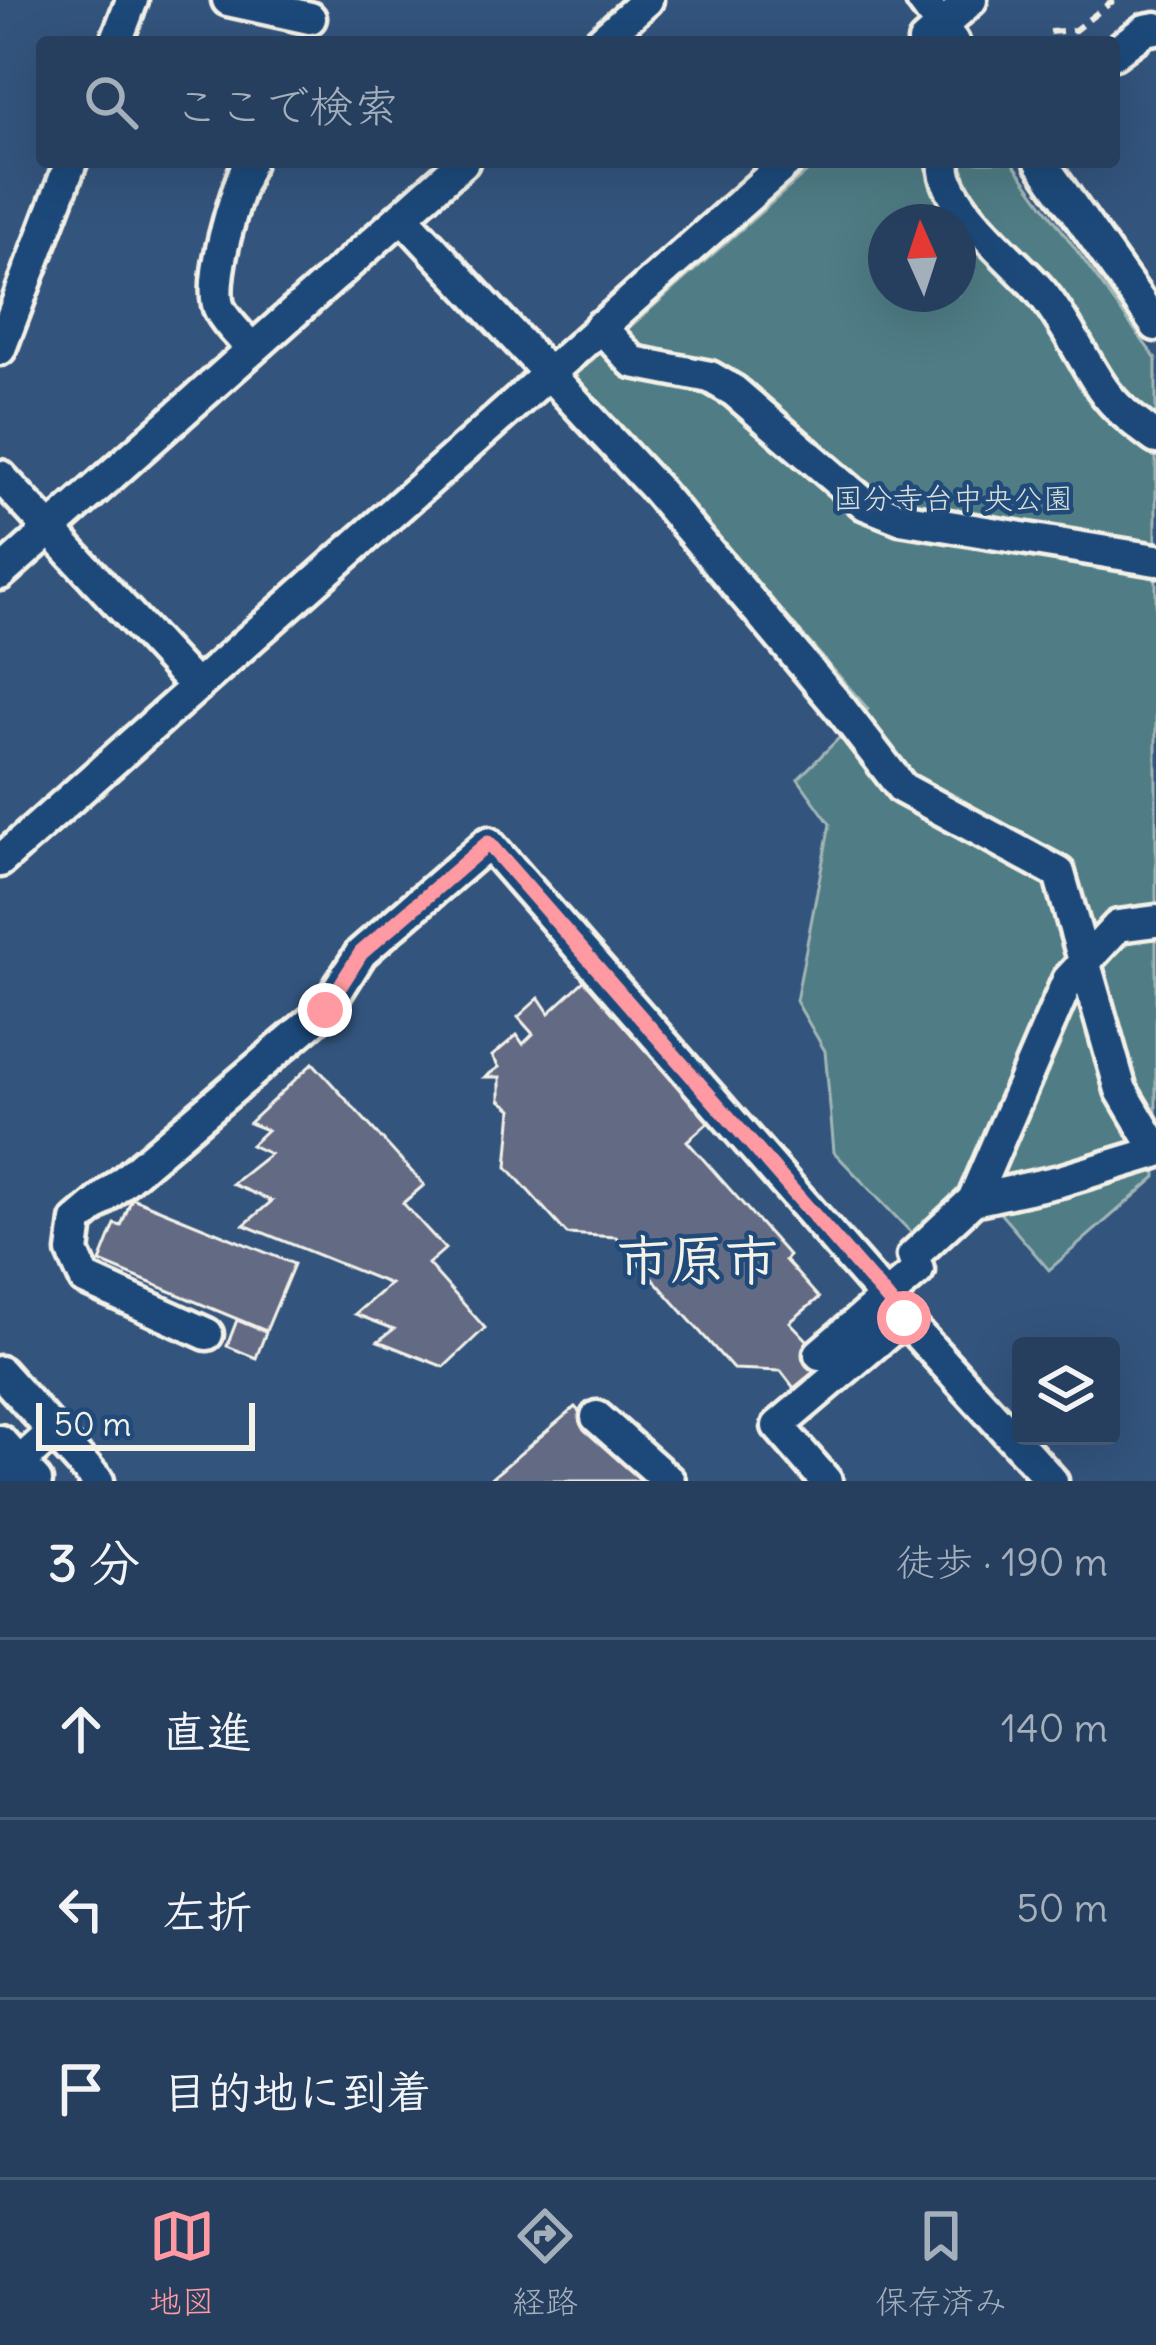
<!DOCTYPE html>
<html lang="ja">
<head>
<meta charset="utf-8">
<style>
  body { margin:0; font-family:Delius,"Klee One",sans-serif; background:#2e4664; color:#f1f3f6 }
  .controls { position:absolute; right:36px; bottom:36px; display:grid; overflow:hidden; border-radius:12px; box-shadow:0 12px 48px #0002 }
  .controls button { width:108px; height:108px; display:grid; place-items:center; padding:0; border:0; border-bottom:3px solid #425873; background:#263f5e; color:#f1f3f6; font:60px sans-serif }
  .compass { position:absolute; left:868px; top:204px; width:108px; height:108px; border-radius:50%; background:#263f5e; box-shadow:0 12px 48px #0002; rotate:357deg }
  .scale { position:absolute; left:36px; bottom:30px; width:219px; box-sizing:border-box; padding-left:12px; border:6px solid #f4f1e8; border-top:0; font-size:33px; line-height:42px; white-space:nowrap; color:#f4f1e8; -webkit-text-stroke:9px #1f4a7a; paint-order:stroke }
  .stop { position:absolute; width:36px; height:36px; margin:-27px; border:9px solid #ff9aa2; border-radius:50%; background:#fff }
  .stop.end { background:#ff9aa2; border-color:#fff; box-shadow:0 3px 12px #0008 }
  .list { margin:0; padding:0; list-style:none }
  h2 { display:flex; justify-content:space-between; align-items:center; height:156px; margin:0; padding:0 48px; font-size:51px }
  h2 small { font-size:39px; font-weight:400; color:#a4afbc }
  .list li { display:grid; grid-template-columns:78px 1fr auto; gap:36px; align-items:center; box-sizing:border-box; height:180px; padding:0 48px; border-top:3px solid #425873 }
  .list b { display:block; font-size:45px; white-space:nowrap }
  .list em { font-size:39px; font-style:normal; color:#a4afbc }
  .icon { flex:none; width:66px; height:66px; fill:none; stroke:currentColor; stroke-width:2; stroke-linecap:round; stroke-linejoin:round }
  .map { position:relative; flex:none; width:1156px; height:1481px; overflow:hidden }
  .search { position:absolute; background:#263f5e; box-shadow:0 12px 48px #0002; left:36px; right:36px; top:36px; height:132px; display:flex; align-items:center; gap:30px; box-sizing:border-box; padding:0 42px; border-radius:12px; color:#a4afbc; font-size:45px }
  .sheet { height:696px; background:#263f5e }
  nav { display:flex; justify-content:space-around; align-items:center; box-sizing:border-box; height:168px; border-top:3px solid #425873; background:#263f5e; font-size:33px; color:#a4afbc }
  nav a { display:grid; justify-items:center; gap:6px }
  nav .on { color:#ff9aa2 }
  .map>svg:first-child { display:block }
</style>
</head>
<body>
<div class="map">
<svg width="1156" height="1481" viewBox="0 0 1156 1481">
  <rect width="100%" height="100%" fill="#33547d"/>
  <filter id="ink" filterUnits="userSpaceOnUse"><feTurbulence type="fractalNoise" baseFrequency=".00833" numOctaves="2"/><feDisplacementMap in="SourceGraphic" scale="24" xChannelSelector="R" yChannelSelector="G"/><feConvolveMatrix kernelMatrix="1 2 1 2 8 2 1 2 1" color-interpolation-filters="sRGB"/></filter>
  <g filter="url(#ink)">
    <path fill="#4f7c85" stroke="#a2b6b6" stroke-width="3" fill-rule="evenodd" d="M 818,162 L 1012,162 L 1156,359 L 1156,1177 L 1049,1270 L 988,1199 L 921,1243 L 834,1152 L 825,1051 L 796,1001 L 830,824 L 798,779 L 868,709 L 575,375 ZM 886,222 L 958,222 L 958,294 L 886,294 Z"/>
    <path fill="#626a84" stroke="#f4f1e8" stroke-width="3" d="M 587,978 L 712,1119 L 687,1141 L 789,1256 L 785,1260 L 819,1298 L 790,1322 L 827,1361 L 794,1388 L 781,1371 L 733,1369 L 616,1237 L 567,1234 L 507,1167 L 512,1109 L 500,1100 L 500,1077 L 485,1077 L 499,1067 L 492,1056 L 517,1035 L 523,1044 L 533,1034 L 518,1017 L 539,998 L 549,1013 Z
      M 313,1063 L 424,1185 L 403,1203 L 445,1249 L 428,1264 L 485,1328 L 444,1367 L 378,1341 L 394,1329 L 355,1314 L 390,1284 L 244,1225 L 272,1201 L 232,1184 L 270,1154 L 251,1145 L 267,1130 L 249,1123 Z
      M 132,1198 L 294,1264 L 266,1331 L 100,1262 L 115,1224 L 121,1226 Z
      M 237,1320 L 266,1332 L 256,1358 L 227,1346 Z
      M 575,1407 L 641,1481 L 488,1481 Z"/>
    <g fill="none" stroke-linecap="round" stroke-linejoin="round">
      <g stroke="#f4f1e8" stroke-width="39">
        <path id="minor" d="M 228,0 L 310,18
          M 922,0 L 953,42
          M 116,42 L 132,0
          M 600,42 L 647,0
          M 924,42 L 971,0
          M 1114,53 L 1145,30 L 1156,28
          M 249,162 C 237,189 206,286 220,310 C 227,324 241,336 251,348
          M 945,162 C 939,202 1017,262 1042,293 C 1066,322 1081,357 1102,388 C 1116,409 1136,423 1156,438
          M 1041,162 L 1156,325
          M 402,216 L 655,488 L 841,709 L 902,788 L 1059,873 L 1121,1090 L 1156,1149
          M 600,326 L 633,362 L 710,377 L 734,391 L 865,504 L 900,518 L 1156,560
          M 0,349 L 71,162
          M 0,476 L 195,686
          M 0,574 L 463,162
          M 0,861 L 787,162
          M 973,1200 L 1060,1181 L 1156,1152
          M 207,1334 L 85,1279 L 73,1252 L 77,1221 L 325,1010 L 361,953 L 488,843 L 904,1319 L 1052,1481
          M 820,1354 L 918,1270 L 913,1256 L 973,1200 L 1068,980 L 1118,926 L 1156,921
          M 0,1372 L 98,1481
          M 597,1417 L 669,1481
          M 0,1441 L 36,1481
          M 0,1480 L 52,1433
          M 826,1481 L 778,1426 L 904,1319"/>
      </g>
      <path stroke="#f4f1e8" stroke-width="6" stroke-dasharray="12 9" stroke-linecap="butt" d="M 1050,32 L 1075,30 L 1114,0"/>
      <use href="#minor" stroke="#1f4a7a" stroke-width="30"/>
    </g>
  </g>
  <g fill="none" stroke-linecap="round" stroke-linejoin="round" filter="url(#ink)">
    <path stroke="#ff9aa2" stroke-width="15" d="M 325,1010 L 361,953 L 488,843 L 904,1318"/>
  </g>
  <g text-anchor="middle" stroke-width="9" stroke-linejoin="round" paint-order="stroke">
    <g font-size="30" fill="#dbdfd9" stroke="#1f4a7a">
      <text x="953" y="509">国分寺台中央公園</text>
    </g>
    <g font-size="54" font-weight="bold" fill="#f4f1e8" stroke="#1f4a7a">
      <text x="697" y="1279">市原市</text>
    </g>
  </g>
</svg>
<div class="controls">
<button><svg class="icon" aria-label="layers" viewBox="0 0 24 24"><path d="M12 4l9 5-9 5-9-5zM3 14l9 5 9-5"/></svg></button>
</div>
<svg class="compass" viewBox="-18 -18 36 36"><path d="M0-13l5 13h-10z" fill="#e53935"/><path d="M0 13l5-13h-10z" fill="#a4afbc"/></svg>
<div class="scale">50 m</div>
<div class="stop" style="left:904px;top:1318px"></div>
<div class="stop end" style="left:325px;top:1010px"></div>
<div class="search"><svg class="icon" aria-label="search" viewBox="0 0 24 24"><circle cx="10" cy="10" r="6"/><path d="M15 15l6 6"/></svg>ここで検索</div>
</div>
<section class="sheet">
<h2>3 分<small>徒歩 · 190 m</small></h2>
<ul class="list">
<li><svg class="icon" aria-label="ahead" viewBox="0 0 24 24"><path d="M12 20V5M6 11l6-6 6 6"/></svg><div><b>直進</b></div><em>140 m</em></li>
<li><svg class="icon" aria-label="left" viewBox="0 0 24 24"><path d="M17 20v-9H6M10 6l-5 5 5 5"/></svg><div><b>左折</b></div><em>50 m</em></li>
<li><svg class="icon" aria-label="arrive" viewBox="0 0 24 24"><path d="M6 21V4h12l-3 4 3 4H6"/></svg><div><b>目的地に到着</b></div></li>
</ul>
</section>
<nav>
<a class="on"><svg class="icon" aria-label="map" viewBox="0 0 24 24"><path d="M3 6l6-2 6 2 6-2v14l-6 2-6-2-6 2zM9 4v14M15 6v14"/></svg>地図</a>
<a><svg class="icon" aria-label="directions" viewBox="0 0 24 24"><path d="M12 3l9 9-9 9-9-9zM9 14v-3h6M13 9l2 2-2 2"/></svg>経路</a>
<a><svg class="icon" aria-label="saved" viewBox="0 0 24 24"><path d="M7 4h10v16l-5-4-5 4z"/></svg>保存済み</a>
</nav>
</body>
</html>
